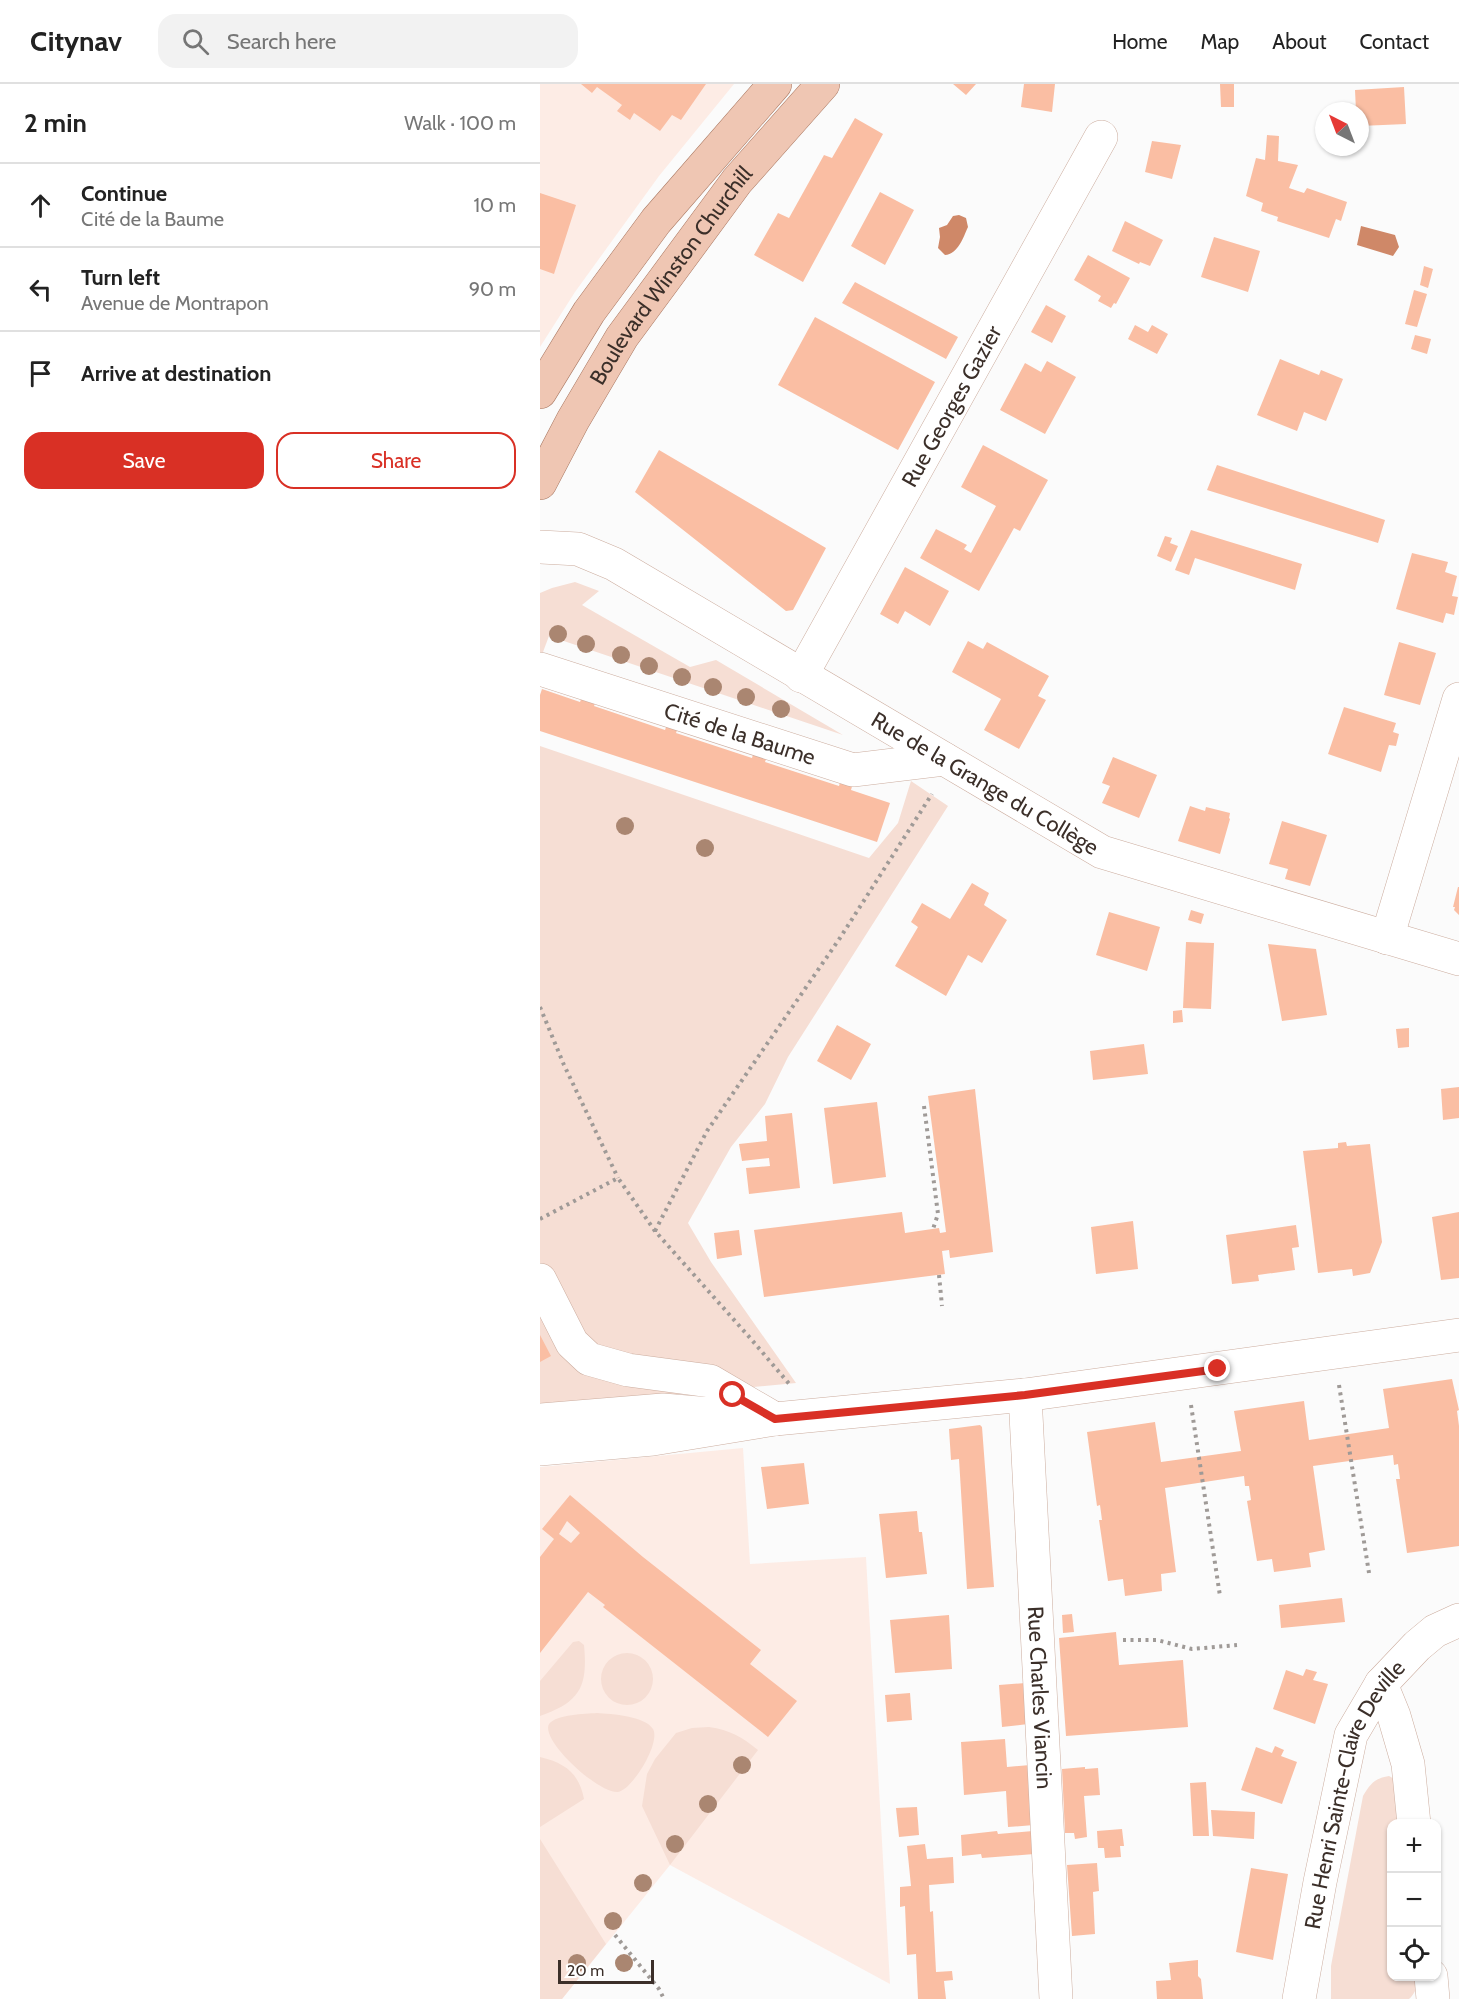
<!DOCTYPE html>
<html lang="en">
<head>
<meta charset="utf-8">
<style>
  body { margin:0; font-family:Cabin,sans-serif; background:#f2f2f2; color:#222 }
  .controls { position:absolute; right:18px; bottom:18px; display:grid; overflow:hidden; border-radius:12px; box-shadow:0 2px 4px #0004 }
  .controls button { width:54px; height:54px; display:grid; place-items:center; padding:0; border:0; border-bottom:2px solid #e0e0e0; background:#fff; color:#222; font:30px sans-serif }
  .compass { position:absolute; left:775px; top:18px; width:54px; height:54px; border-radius:50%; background:#fff; box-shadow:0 2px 4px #0004; rotate:318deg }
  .scale { position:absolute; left:18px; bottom:15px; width:96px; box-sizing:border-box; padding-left:6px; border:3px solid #3b2f29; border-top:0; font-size:16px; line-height:21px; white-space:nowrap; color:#3b2f29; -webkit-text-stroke:4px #fff; paint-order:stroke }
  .stop { position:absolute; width:18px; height:18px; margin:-14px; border:4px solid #d93025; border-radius:50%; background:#fff }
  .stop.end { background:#d93025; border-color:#fff; box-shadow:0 2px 6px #0008 }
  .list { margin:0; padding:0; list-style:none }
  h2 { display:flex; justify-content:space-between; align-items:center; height:78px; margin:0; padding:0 24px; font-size:26px }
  h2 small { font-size:20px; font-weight:400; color:#767676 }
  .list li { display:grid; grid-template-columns:39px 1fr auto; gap:18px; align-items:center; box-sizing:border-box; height:84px; padding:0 24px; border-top:2px solid #e0e0e0 }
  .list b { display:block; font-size:22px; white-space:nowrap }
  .list p { margin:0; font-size:20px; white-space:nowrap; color:#767676 }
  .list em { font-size:20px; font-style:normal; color:#767676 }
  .actions { display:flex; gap:12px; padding:18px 24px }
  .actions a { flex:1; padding:14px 0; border:2px solid #d93025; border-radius:18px; text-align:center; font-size:21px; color:#d93025 }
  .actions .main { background:#d93025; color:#fff }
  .icon { flex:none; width:33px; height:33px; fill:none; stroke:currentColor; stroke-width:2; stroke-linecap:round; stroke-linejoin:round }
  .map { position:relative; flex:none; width:919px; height:1915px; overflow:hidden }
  header { display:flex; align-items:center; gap:36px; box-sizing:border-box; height:84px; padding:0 30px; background:#fff; border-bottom:2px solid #e0e0e0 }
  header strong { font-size:28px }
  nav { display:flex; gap:33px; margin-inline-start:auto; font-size:21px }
  .search { width:420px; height:54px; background:#f2f2f2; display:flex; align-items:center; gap:15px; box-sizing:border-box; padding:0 21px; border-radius:18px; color:#767676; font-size:22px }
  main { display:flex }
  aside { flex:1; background:#fff }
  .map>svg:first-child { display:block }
</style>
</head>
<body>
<header>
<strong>Citynav</strong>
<div class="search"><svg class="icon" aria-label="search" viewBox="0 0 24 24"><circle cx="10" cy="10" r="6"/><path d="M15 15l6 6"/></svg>Search here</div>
<nav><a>Home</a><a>Map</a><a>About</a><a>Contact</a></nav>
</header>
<main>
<aside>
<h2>2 min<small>Walk · 100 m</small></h2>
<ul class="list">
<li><svg class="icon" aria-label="ahead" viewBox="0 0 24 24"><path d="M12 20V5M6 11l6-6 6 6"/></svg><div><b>Continue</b><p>Cité de la Baume</p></div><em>10 m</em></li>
<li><svg class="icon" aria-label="left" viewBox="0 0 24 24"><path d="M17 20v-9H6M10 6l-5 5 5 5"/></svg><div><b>Turn left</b><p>Avenue de Montrapon</p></div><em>90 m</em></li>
<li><svg class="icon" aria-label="arrive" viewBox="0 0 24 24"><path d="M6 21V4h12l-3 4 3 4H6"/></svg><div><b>Arrive at destination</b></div></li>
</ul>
<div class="actions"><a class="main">Save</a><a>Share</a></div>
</aside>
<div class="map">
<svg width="919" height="1915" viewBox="0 0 919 1915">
  <rect width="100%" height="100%" fill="#fbfbfb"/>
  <path fill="#fdece5" d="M 0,0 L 194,0 L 119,92 L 35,208 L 0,263 Z
    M 203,1364 L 210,1480 L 326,1473 L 350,1900 L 130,1781 L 22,1915 L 0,1915 L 0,1383 Z"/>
  <path fill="#f6ded4" d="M 35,498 L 59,507 L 42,521 L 150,583 L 176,576 L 303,651 L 9,552 L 0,576 L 0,509 L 12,504 Z
    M 0,662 L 329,774 L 358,739 L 371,697 L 408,722 L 248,973 L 225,1020 L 191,1063 L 148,1139 L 171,1178 L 256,1299 L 0,1323 Z
    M 39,1557 L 44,1561 C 48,1603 40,1618 0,1632 L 0,1597 L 33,1558 Z
    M61 1595a26 26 0 1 1 52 0a26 26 0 1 1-52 0Z
    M 57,1629 C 72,1630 105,1632 113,1645 C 121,1659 92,1706 78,1708 C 59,1710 0,1656 9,1640 C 17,1630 45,1630 57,1629 Z
    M 169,1643 C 190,1646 202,1653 218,1666 L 130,1781 L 102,1722 L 107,1690 L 115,1675 L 136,1649 L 152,1644 Z
    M 0,1673 C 25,1679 39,1689 44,1715 L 0,1743 Z
    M 849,1692 L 856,1696 L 866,1739 L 852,1740 L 852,1892 L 878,1893 C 879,1900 875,1910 869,1915 L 791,1915 L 791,1882 L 823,1712 C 830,1700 835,1694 849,1692 Z
    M 0,1755 L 66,1860 L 22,1915 L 0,1915 Z"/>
  <path fill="#cf8868" d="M 419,131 L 426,134 L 428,143 C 423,154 418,170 405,171 L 398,164 L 400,153 L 399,144 L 407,141 L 413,132 Z
    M 821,142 L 855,151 L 859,163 L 853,172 L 817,161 Z"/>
  <path fill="#fabea3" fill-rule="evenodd" d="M 41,0 L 166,0 L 141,36 L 132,31 L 120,47 L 94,29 L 90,36 L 77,27 L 82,21 L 57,3 L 52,9 Z
    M 413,0 L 436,0 L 426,11 Z
    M 484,0 L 515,0 L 512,28 L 481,23 Z
    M 680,0 L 694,0 L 694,23 L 681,23 Z
    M 864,3 L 866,40 L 820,42 L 820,27 L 816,27 L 815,6 Z
    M 315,34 L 343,50 L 263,198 L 214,171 L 238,129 L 249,134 L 284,71 L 292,74 Z
    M 727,51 L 739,52 L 738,77 L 758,81 L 749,104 L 764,109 L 767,104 L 807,118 L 801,137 L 796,135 L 789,154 L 737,137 L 738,133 L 721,127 L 723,119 L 706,112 L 716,74 L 725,76 Z
    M 612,57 L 641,61 L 632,95 L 605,88 Z
    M 340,108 L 374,126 L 345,181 L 311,162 Z
    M 0,109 L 36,121 L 14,190 L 0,185 Z
    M 585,137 L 623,156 L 610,182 L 600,178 L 599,180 L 572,167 Z
    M 674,153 L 720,167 L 708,208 L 661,193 Z
    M 548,171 L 590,194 L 576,220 L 574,219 L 571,224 L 558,217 L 561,212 L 534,196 Z
    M 884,182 L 893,185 L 888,204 L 880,201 Z
    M 315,198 L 418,253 L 406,275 L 302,219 Z
    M 874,206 L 887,210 L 877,243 L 865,240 Z
    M 506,221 L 526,232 L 512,259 L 491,248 Z
    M 275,233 L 395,298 L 358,366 L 238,301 Z
    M 595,241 L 608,248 L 612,241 L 628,250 L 617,270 L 588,255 Z
    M 875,251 L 891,255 L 887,270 L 871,265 Z
    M 740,275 L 779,291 L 781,286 L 803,295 L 786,337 L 764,328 L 757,347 L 717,331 Z
    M 507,277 L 536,293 L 505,350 L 460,326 L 485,279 L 501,288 Z
    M 443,361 L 508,396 L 480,447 L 474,444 L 439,507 L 380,474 L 396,445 L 427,461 L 424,465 L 431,469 L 456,422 L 421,403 Z
    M 119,366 L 286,464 L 253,526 L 246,527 L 95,408 Z
    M 677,381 L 845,436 L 838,459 L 667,406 Z
    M 651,446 L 762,480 L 755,506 L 655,474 L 649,491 L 635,486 Z
    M 625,452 L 632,454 L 630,459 L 638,462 L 631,478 L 617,472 Z
    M 872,469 L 908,478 L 905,488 L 917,492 L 912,512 L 918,513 L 914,531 L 906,529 L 903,539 L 856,525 Z
    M 365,483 L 409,507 L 390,542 L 365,527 L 358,540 L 340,530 Z
    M 428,557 L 443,565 L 447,558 L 509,592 L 498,612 L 506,616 L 479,665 L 444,646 L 461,615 L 412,588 Z
    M 859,558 L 896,569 L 880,621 L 844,611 Z
    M 2,605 L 40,618 L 43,610 L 57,614 L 54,622 L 125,646 L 128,638 L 139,641 L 136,649 L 212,674 L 214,667 L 227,672 L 225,678 L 299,702 L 301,695 L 313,699 L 311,706 L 350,719 L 337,758 L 0,647 L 0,611 Z
    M 804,623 L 856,639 L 853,648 L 859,650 L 856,662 L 849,661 L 841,688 L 788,670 Z
    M 573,673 L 617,691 L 599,734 L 562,719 L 570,702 L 562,699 Z
    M 650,722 L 665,727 L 666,723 L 690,729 L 689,734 L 690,735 L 680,770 L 638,757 Z
    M 742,737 L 787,751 L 770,802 L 745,795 L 748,785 L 729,780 Z
    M 432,799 L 449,809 L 444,821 L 467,836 L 442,879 L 428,871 L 406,912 L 355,882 L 378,843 L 371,838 L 382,819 L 410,835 Z
    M 918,803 L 919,803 L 919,831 L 914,826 L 915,823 L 913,823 Z
    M 651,826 L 664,830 L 661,840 L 648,836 Z
    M 569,828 L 620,843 L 607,887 L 556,871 Z
    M 646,858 L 674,859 L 671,925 L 643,924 Z
    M 728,860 L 776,865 L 787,931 L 742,937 Z
    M 642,926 L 643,938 L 633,939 L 633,927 Z
    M 297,941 L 331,960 L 311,996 L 277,977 Z
    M 869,944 L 869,963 L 858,964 L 856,945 Z
    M 604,960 L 608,990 L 553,996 L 550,967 Z
    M 919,1003 L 919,1034 L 903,1036 L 901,1005 Z
    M 435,1005 L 453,1168 L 410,1174 L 409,1166 L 402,1167 L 405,1190 L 224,1213 L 214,1146 L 362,1128 L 365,1149 L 399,1144 L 400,1149 L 406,1148 L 388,1012 Z
    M 337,1018 L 346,1093 L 293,1100 L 284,1024 Z
    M 252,1029 L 260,1104 L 209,1110 L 206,1084 L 230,1082 L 229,1074 L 202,1077 L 199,1060 L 227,1057 L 225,1032 Z
    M 806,1058 L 807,1062 L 830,1060 L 842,1158 L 830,1189 L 813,1192 L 812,1185 L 778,1189 L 763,1067 L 798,1064 L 798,1059 Z
    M 919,1128 L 919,1194 L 901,1196 L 892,1133 Z
    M 593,1137 L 598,1185 L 556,1190 L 551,1143 Z
    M 756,1141 L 759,1163 L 752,1164 L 755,1186 L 718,1191 L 719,1197 L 692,1200 L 686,1151 Z
    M 199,1146 L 202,1171 L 177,1175 L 174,1149 Z
    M 0,1251 L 11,1272 L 0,1278 Z
    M 912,1295 L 919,1326 L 917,1327 L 919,1342 L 919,1462 L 867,1469 L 856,1395 L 860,1395 L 858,1380 L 854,1381 L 853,1371 L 773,1382 L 785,1466 L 769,1469 L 771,1483 L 734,1488 L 732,1475 L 717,1477 L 707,1417 L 711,1416 L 709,1402 L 705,1402 L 704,1392 L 625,1404 L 636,1488 L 621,1490 L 622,1507 L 585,1512 L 583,1495 L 568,1497 L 559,1436 L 562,1436 L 560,1421 L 557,1422 L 547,1348 L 615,1338 L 621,1378 L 701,1367 L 694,1327 L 764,1317 L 769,1356 L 849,1344 L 843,1305 Z
    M 440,1341 L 442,1343 L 454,1503 L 427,1505 L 419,1375 L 411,1376 L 409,1345 Z
    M 264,1379 L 269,1420 L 227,1425 L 221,1383 Z
    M 30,1411 L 103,1473 L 221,1566 L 210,1580 L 257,1617 L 228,1653 L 63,1523 L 65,1521 L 48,1508 L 0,1569 L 0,1473 L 14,1455 L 2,1445 ZM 27,1437 L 40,1449 L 31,1459 L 19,1450 Z
    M 377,1427 L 379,1448 L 382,1448 L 387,1490 L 346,1494 L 339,1430 Z
    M 802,1514 L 805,1538 L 741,1544 L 739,1521 Z
    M 532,1530 L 534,1548 L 523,1549 L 522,1531 Z
    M 409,1531 L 412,1585 L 355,1589 L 350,1536 Z
    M 576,1548 L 579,1581 L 643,1576 L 648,1643 L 526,1652 L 519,1554 Z
    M 766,1585 L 777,1588 L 773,1596 L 788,1600 L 775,1640 L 733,1625 L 746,1586 L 763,1592 Z
    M 486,1599 L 488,1640 L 462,1643 L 459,1601 Z
    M 370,1609 L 372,1636 L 347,1638 L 345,1611 Z
    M 465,1655 L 467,1683 L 490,1681 L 494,1741 L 468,1743 L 466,1707 L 424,1711 L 421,1658 Z
    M 735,1662 L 744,1666 L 741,1672 L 757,1678 L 742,1720 L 701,1706 L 716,1663 L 732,1669 Z
    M 545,1683 L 545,1685 L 558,1684 L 560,1711 L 544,1712 L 547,1753 L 535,1755 L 534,1749 L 525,1749 L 522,1685 Z
    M 666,1698 L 669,1752 L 653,1752 L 650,1699 Z
    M 377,1723 L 379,1751 L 359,1753 L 356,1724 Z
    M 671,1726 L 715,1728 L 714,1755 L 673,1752 Z
    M 582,1745 L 584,1762 L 580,1762 L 581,1773 L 565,1774 L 564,1764 L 558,1764 L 557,1747 Z
    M 457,1747 L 458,1750 L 493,1747 L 494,1770 L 442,1774 L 441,1770 L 422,1772 L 421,1751 Z
    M 385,1760 L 387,1775 L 413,1773 L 414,1799 L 389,1801 L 390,1828 L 393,1827 L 396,1888 L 412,1887 L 413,1896 L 404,1897 L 406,1915 L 378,1915 L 376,1870 L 367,1871 L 365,1822 L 360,1823 L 360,1803 L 371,1802 L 367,1762 Z
    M 557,1779 L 559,1807 L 553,1808 L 555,1850 L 532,1852 L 527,1781 Z
    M 711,1784 L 748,1790 L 733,1876 L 696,1868 Z
    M 658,1876 L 658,1892 L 661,1895 L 663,1915 L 617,1915 L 616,1897 L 631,1896 L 629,1879 Z"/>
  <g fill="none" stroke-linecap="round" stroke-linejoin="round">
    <g stroke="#ccad9f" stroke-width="34">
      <g id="minor">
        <path id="s1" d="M 0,463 L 38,465 L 74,480 L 562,768 L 919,875"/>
        <path id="s2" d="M 0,585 L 313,686 L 404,675"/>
        <path id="s3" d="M 261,592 L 561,53"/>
        <path d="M 847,854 L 919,615"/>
        <path d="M 0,1196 L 32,1259 L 49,1275 L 88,1286 L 170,1297 L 235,1335"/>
        <path id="s4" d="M 485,1311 L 516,1915"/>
        <path d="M 0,1336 L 123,1326 L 182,1331"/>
        <path d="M 0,1365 L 113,1355 L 235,1335 L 485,1311 L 919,1251"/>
        <path d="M 841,1600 L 854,1632 L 868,1680 L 874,1740"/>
        <path d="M 891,1892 L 893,1915"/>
        <path id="s5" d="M 759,1915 L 780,1798 L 811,1651 L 841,1600 L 877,1562 L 895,1547 L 919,1536"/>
      </g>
    </g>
    <g stroke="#a97862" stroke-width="34">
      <g id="major">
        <path d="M 0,308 L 49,228 L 116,137 L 235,0"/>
        <path id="s6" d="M 0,399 L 33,336 L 82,253 L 197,97 L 283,0"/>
      </g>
    </g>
    <path stroke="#9f9a97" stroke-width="4" stroke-dasharray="3 4.5" stroke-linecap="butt" d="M 0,923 L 24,981 L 78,1094
      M 384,1022 L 398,1130 L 393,1145
      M 0,1135 L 78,1094 L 115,1147 L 211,1255 L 251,1302
      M 115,1147 L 167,1047 L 300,854 L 392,710
      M 399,1191 L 402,1222
      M 799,1301 L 829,1489
      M 651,1321 L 680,1512
      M 583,1556 L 617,1556 L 652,1565 L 697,1561
      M 75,1851 L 119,1905 L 124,1915"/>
    <use href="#minor" stroke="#fff" stroke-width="33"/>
    <use href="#major" stroke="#efc6b3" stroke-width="33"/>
  </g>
  <g fill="#aa8671">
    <circle cx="18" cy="550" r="9"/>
    <circle cx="46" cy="560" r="9"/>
    <circle cx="81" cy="571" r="9"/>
    <circle cx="109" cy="582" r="9"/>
    <circle cx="142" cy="593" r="9"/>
    <circle cx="173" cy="603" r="9"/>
    <circle cx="206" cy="613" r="9"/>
    <circle cx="241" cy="625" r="9"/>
    <circle cx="85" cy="742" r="9"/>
    <circle cx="165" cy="764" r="9"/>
    <circle cx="202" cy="1681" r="9"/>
    <circle cx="168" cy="1720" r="9"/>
    <circle cx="135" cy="1760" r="9"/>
    <circle cx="103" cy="1799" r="9"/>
    <circle cx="73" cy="1837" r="9"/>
    <circle cx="37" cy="1879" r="9"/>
    <circle cx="84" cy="1879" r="9"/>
  </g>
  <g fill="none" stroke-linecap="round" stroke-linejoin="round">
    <path stroke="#d93025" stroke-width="8" d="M 193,1311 L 235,1335 L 485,1311 L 678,1285"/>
  </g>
  <g text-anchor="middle" stroke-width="6" stroke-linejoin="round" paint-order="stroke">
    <g font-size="22" fill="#3b2f29" stroke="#fff">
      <text dy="8" stroke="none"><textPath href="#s6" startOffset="246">Boulevard Winston Churchill</textPath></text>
      <text dy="8" stroke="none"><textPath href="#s3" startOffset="309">Rue Georges Gazier</textPath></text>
      <text dy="8" stroke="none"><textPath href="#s2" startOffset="210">Cité de la Baume</textPath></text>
      <text dy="8" stroke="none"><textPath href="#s1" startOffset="508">Rue de la Grange du Collège</textPath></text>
      <text dy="8" stroke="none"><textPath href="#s4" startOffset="303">Rue Charles Viancin</textPath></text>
      <text dy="8" stroke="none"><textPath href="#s5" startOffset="214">Rue Henri Sainte-Claire Deville</textPath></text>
    </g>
  </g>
</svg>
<div class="controls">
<button>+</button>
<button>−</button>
<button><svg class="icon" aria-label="locate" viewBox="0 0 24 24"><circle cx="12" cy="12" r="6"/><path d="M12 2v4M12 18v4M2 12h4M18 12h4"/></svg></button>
</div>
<svg class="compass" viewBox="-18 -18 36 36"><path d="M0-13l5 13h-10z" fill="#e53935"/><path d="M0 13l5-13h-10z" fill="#767676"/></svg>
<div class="scale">20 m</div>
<div class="stop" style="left:193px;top:1311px"></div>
<div class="stop end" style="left:678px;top:1285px"></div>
</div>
</main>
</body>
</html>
